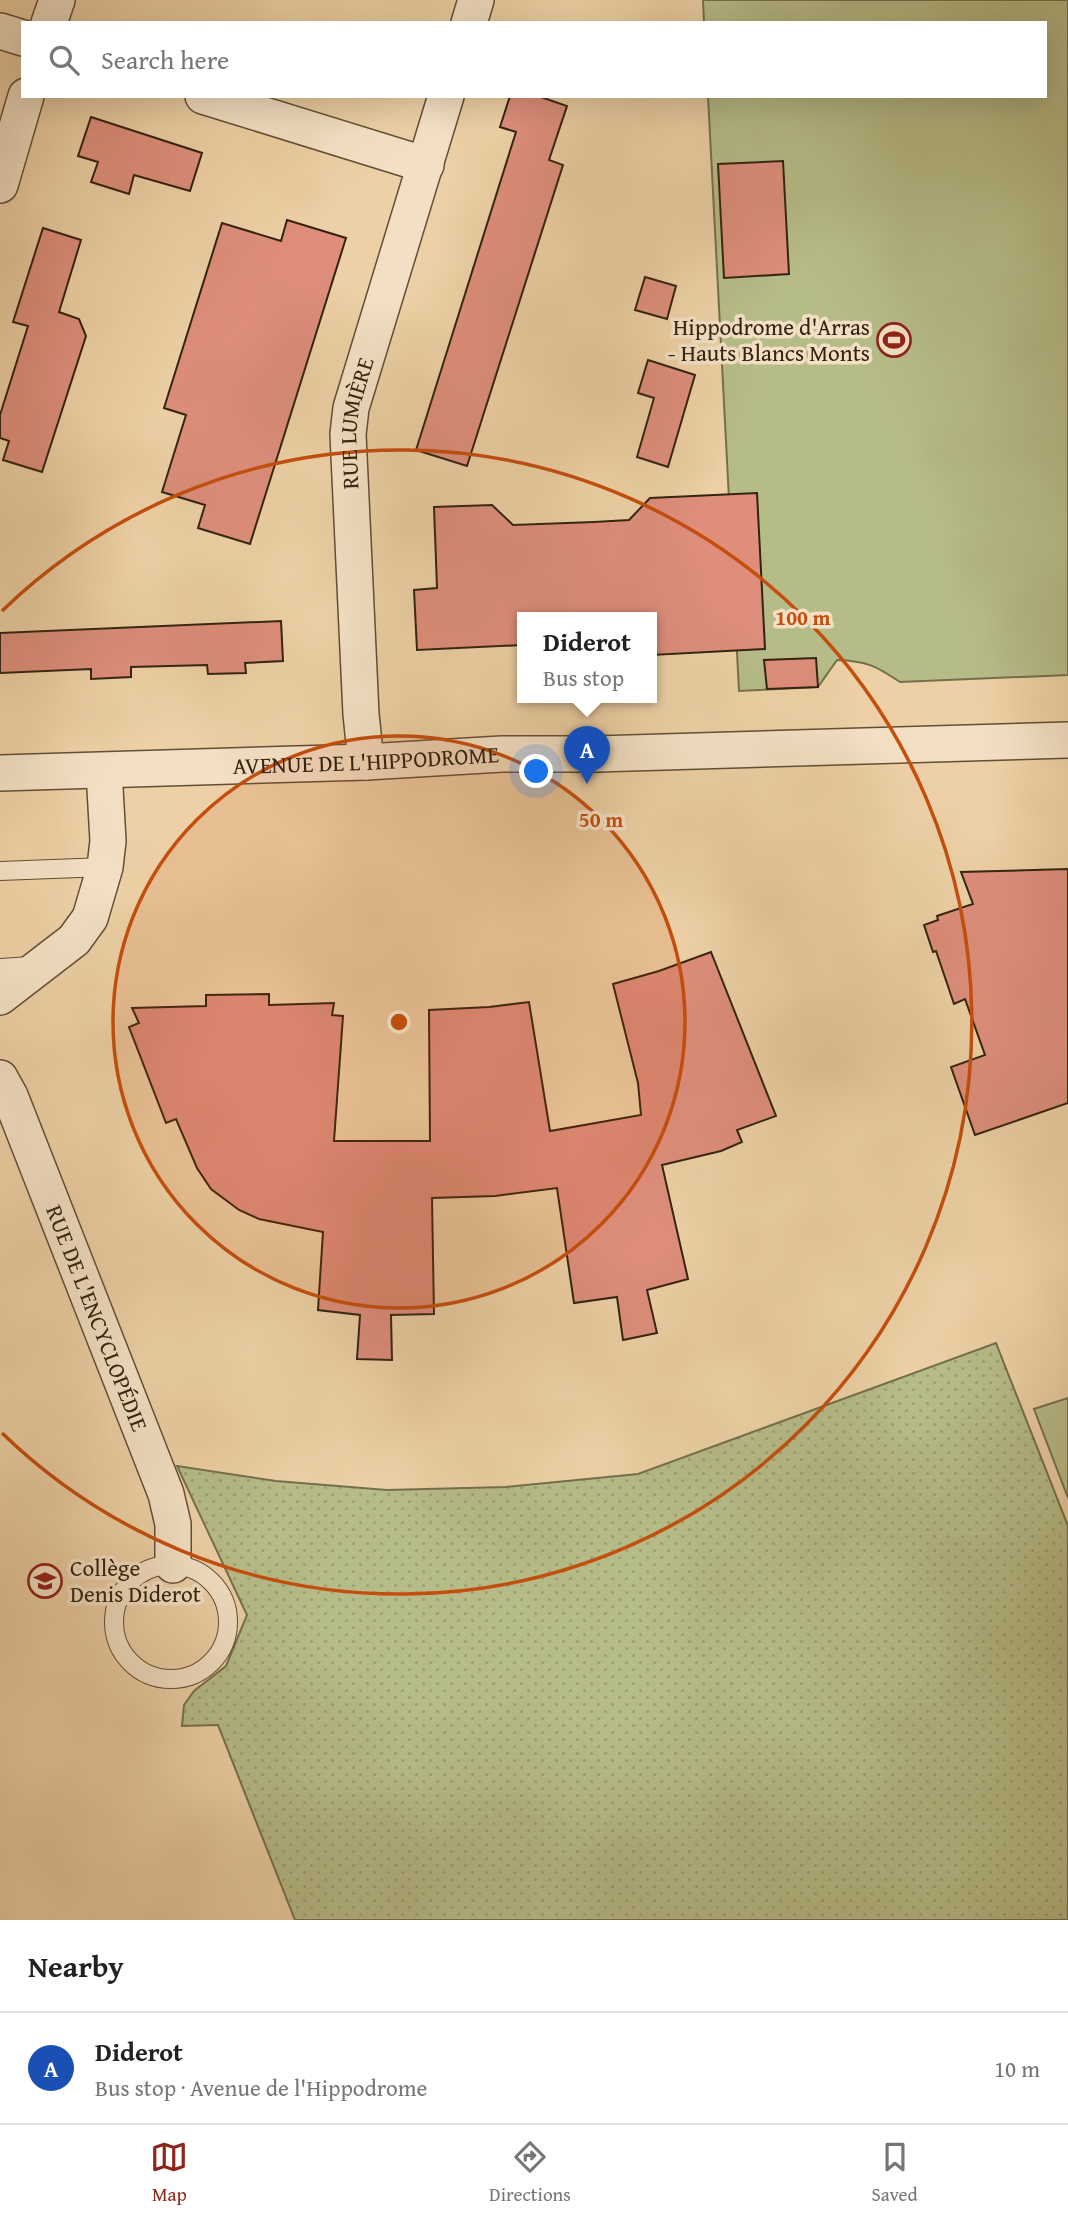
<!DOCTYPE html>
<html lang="en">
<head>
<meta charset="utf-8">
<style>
  body { margin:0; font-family:"Gentium Book Plus",serif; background:#f6f6f6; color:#222 }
  .you { position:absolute; left:537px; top:772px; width:24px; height:24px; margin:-18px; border:5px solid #fff; border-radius:50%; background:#1a73e8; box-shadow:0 0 0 10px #1a73e833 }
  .badge { display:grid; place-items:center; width:46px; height:46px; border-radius:50%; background:#8f2418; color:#fff; font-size:23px; font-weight:700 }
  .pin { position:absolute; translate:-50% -58px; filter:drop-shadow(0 2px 4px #0008) }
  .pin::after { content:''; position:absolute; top:37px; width:24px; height:21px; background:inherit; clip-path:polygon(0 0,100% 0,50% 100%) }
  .popup { position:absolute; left:517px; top:612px; width:140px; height:91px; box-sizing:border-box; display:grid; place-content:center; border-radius:0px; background:#fff; filter:drop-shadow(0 2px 5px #0005); font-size:23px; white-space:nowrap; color:#767676 }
  .popup b { font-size:26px; color:#222 }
  .popup::after { content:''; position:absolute; left:50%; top:100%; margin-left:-14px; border:14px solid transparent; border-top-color:#fff }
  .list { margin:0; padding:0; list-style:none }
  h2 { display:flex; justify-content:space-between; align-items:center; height:91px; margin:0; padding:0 28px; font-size:30px }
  h2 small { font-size:23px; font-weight:400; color:#767676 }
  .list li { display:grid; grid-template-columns:46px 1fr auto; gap:21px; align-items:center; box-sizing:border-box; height:112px; padding:0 28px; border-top:2px solid #e0e0e0 }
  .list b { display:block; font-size:26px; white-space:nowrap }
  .list p { margin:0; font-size:23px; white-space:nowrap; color:#767676 }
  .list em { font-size:23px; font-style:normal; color:#767676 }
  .icon { flex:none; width:38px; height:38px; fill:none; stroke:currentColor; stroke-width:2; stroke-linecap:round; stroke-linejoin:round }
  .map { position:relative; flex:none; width:1068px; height:1920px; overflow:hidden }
  .search { position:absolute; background:#fff; box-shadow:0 7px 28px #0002; left:21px; right:21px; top:21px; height:77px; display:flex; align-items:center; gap:18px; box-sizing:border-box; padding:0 24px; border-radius:0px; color:#767676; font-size:26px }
  .sheet { height:203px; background:#fff }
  nav { display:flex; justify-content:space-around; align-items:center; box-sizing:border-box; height:98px; border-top:2px solid #e0e0e0; background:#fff; font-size:19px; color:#767676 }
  nav a { display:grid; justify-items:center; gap:4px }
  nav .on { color:#8f2418 }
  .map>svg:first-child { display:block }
</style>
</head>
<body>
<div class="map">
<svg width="1068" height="1920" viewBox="0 0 1068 1920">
  <defs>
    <pattern id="grass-dots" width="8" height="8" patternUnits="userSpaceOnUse" patternTransform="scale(1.75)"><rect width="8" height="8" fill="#b6bc88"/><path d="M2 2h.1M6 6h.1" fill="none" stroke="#9da174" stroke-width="1.8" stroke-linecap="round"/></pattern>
  </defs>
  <rect width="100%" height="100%" fill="#edd0a5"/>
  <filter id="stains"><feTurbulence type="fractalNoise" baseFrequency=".00286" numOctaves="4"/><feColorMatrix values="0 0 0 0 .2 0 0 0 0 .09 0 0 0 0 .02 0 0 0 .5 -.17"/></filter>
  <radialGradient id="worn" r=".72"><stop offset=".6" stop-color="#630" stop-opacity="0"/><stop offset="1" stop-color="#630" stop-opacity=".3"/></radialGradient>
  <path fill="url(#grass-dots)" stroke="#74704c" stroke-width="2" d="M 996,1343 L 1068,1526 L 1068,1920 L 295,1920 L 218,1725 L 182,1726 L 184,1705 L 194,1691 L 226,1666 L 247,1615 L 177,1466 L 276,1481 L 387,1490 L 505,1487 L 638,1474 Z"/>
  <path fill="#b6bc88" stroke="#74704c" stroke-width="2" d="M 703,0 L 1068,0 L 1068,675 L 900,682 C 876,666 867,661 837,660 L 818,687 L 739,691 L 708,96 L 1045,96 L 1045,23 L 704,23 Z
    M 1068,1398 L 1068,1498 L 1034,1409 Z"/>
  <path fill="#de8e7b" stroke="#332311" stroke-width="2" d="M 510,96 L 538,96 L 567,106 L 549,160 L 563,165 L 467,466 L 416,450 L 516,132 L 500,127 Z
    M 91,117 L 202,153 L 190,191 L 134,175 L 129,194 L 91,182 L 98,162 L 78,156 Z
    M 783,161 L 789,274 L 724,278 L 718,164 Z
    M 287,220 L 346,238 L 250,544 L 198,528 L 205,505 L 162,492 L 186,415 L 164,408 L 222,223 L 281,241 Z
    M 43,228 L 81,240 L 59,312 L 79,319 L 86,336 L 42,472 L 3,460 L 9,441 L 0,438 L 0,415 L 28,326 L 13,322 Z
    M 645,277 L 676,286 L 667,319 L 635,310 Z
    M 648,360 L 695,375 L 668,467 L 637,457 L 654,398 L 638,393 Z
    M 757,493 L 765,649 L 652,655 L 652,618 L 522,618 L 522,645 L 417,650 L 414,590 L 437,588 L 434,507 L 492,505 L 513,525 L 594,522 L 629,520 L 650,498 Z
    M 281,621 L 283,661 L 245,663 L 246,673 L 208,674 L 207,665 L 131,667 L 131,677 L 91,679 L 91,669 L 0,673 L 0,633 Z
    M 816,658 L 818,687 L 767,689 L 764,660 Z
    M 1068,869 L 1068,1103 L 975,1135 L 951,1067 L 985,1055 L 965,999 L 954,1004 L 936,951 L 933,952 L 924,925 L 938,920 L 937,916 L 973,904 L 961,872 Z
    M 711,952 L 776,1116 L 737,1130 L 742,1142 L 721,1151 L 662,1165 L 688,1279 L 647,1290 L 657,1333 L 623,1340 L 617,1297 L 574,1303 L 557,1188 L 495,1196 L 432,1198 L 434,1314 L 391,1315 L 392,1360 L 357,1359 L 360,1315 L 318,1310 L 323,1232 L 259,1219 L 239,1210 L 211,1189 L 197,1168 L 176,1119 L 166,1123 L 129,1027 L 139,1023 L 132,1008 L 206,1006 L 206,995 L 269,994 L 269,1005 L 334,1003 L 332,1015 L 343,1016 L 334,1141 L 430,1141 L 429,1010 L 489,1007 L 529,1002 L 550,1131 L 641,1115 L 638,1083 L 613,984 L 659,971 Z"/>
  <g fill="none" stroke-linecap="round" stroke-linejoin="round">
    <g stroke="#624e36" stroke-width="20">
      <path id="service" d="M 0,871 L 105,867
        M 0,968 L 31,966
        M114 1622a57 57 0 1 1 114 0a57 57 0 1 1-114 0Z"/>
    </g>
    <g stroke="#624e36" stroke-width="38">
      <g id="minor">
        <path d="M 49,23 L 57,0"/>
        <path d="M 469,23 L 476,0"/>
        <path d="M 0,31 L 23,38"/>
        <path d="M 203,96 L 426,165"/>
        <path d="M 0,185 L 26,96"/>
        <path id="s1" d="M 366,762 L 361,714 L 348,434 L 351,408 L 446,96"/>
        <path id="s2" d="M 0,773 L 366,762 L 502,754 L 597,754 L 1068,740"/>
        <path d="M 0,997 L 74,940 L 90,918 L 105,867 L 108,841 L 104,771"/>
        <path id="s3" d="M 0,1078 L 10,1096 L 166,1494 L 173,1524 L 173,1565"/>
      </g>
    </g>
    <use href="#service" stroke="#f3e0c4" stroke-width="18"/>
    <use href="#minor" stroke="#f3e0c4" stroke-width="35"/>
  </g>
  <circle cx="399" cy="1022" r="286" fill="#c44e0d" fill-opacity=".12"/>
  <g fill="none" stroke="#c44e0d" stroke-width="3.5">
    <circle cx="399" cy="1022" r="286"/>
    <path d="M2 611A572 572 0 1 1 2 1433"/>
  </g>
  <defs>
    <g id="stadium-ring" transform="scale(1.75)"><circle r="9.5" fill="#f3e0c4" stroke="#8f2418" stroke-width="1.5"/><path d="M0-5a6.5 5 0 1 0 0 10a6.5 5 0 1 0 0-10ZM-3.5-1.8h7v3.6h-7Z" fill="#8f2418"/></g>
    <g id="school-ring" transform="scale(1.75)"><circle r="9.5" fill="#f3e0c4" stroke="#8f2418" stroke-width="1.5"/><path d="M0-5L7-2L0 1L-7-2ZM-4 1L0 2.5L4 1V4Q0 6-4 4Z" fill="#8f2418"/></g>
  </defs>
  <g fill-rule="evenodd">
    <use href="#stadium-ring" x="894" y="340"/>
    <use href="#school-ring" x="45" y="1581"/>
  </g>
  <g text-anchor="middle" stroke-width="7" stroke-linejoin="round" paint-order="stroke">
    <g font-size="23" fill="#332311" stroke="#f3e0c4" text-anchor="end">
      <text x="870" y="335">Hippodrome d'Arras<tspan x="870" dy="26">- Hauts Blancs Monts</tspan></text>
      <text x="70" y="1576" text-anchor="start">Collège<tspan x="70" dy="26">Denis Diderot</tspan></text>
    </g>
    <g font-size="23" fill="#332311" stroke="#f3e0c4">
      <text dy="8" stroke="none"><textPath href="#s1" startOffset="340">RUE LUMIÈRE</textPath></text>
      <text dy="8" stroke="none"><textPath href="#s2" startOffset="366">AVENUE DE L'HIPPODROME</textPath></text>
      <text dy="8" stroke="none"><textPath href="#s3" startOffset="259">RUE DE L'ENCYCLOPÉDIE</textPath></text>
    </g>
  </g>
  <circle cx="399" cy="1022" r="10" fill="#c44e0d" stroke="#f3e0c4" stroke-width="3.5"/>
  <g font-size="21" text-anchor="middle" font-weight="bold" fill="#c44e0d" stroke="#f3e0c4" stroke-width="7" stroke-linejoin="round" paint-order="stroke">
    <text x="803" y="625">100 m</text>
    <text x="601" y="827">50 m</text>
  </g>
  <rect width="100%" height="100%" filter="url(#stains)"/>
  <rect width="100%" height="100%" fill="url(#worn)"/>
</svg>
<div class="you"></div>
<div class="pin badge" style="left:587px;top:784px;background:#1a4fb4">A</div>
<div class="popup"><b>Diderot</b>Bus stop</div>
<div class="search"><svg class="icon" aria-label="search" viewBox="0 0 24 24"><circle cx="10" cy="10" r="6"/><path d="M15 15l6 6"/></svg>Search here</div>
</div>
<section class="sheet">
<h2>Nearby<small></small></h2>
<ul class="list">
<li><span class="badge" style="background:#1a4fb4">A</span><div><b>Diderot</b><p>Bus stop · Avenue de l'Hippodrome</p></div><em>10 m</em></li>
</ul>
</section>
<nav>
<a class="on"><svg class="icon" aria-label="map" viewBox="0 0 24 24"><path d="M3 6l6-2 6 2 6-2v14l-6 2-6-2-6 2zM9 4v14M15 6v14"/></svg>Map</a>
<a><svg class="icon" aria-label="directions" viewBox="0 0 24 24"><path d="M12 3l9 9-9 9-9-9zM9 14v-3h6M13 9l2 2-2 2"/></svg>Directions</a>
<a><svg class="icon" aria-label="saved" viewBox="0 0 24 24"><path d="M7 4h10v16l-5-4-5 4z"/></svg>Saved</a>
</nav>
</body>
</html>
